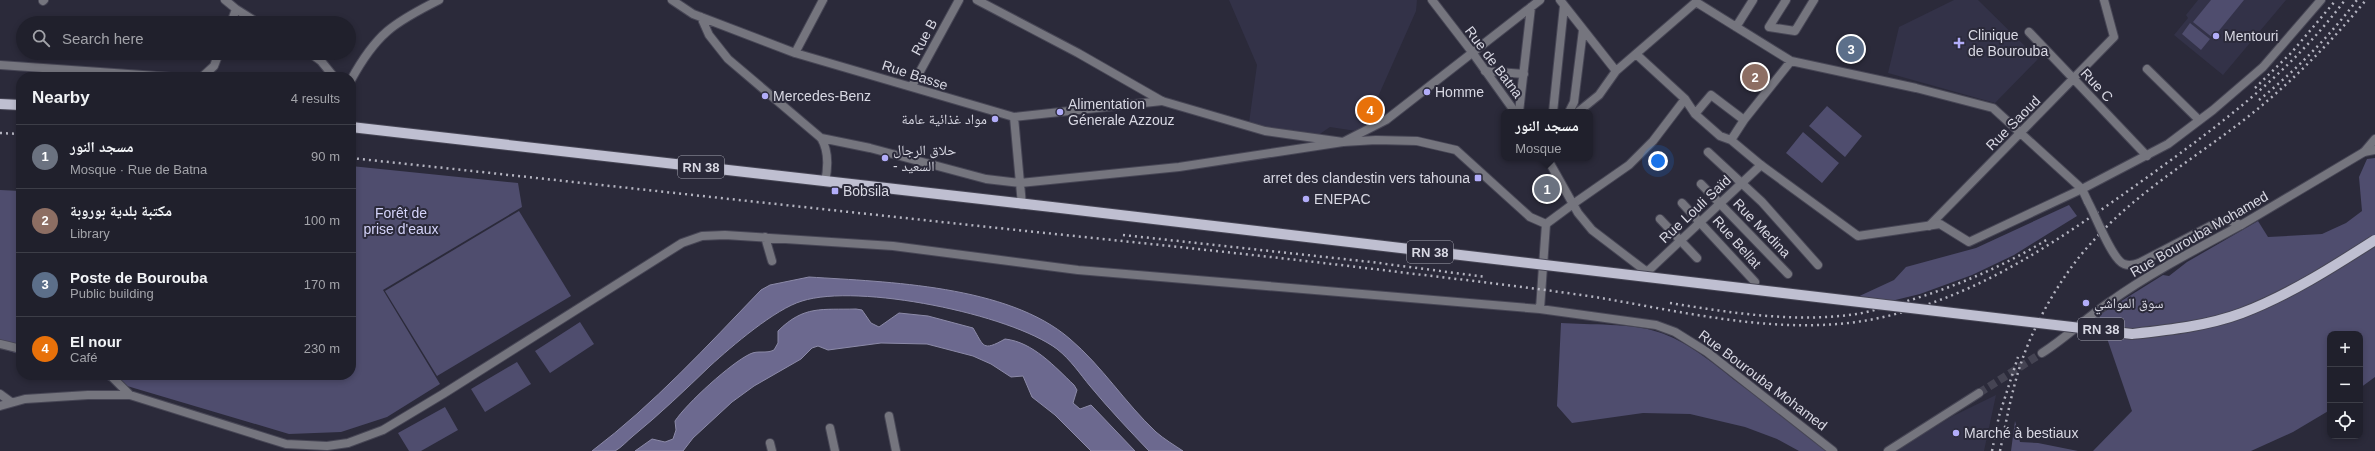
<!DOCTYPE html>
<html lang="en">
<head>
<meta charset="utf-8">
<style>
  body { margin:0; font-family:Arial,"Noto Naskh Arabic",sans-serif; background:#2d2d38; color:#f1f3f6 }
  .controls { position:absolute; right:12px; bottom:12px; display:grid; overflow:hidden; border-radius:8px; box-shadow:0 2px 6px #0003 }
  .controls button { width:36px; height:36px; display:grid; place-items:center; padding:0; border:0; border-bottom:1px solid #3d3e48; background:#20202c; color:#f1f3f6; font:20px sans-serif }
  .you { position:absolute; left:1658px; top:161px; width:14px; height:14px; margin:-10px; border:3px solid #fff; border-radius:50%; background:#1a73e8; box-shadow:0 0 0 6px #1a73e833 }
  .badge { display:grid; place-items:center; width:26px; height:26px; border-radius:50%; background:#1a73e8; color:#fff; font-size:13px; font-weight:700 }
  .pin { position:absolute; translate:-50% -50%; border:2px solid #fff; box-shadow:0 1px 4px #0006 }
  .popup { position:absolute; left:1501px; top:109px; width:92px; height:52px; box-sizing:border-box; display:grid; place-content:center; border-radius:8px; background:#20202c; filter:drop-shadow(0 1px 3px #0005); font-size:13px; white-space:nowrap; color:#a2a3a9 }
  .popup b { font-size:15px; color:#f1f3f6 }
  .popup::after { content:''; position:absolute; left:50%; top:100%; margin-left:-8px; border:8px solid transparent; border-top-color:#20202c }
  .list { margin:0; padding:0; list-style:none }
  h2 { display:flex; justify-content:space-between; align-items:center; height:52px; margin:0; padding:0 16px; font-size:17px }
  h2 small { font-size:13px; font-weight:400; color:#a2a3a9 }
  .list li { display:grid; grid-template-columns:26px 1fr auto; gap:12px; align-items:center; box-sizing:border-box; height:64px; padding:0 16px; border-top:1px solid #3d3e48 }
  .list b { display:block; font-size:15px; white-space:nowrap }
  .list p { margin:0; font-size:13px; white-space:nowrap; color:#a2a3a9 }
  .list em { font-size:13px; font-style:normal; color:#a2a3a9 }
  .icon { flex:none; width:22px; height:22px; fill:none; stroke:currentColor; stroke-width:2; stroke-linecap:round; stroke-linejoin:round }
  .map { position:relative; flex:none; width:2375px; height:451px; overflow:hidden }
  .search { position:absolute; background:#20202c; box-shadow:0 2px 6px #0003; left:16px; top:16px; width:340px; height:44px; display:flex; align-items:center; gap:10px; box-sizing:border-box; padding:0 14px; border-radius:22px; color:#a2a3a9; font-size:15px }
  .panel { position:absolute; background:#20202c; box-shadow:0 2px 6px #0003; left:16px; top:72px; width:340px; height:308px; border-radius:16px }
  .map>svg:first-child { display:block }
</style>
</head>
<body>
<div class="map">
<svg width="2375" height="451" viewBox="0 0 2375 451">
  <rect width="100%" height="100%" fill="#2b2a3a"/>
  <path fill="#333248" d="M 1229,0 L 1417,0 L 1416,11 L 1365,126 L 1356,131 L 1330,127 L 1314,138 L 1249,123 L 1257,65 Z
    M 1954,0 L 1978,0 L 2038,59 L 1995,103 L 1888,73 L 1899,27 Z
    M 2198,0 L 2286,0 L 2223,75 L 2174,35 L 2188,18 L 2186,15 Z
    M 1996,395 L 1984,451 L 1894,451 L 1953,416 Z"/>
  <path fill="#4f4d6e" d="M 2211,0 L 2244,0 L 2213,38 L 2193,22 Z
    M 2190,23 L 2210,39 L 2201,50 L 2182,34 Z
    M 1827,106 L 1862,136 L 1845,157 L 1809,126 Z
    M 1803,132 L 1839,163 L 1822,183 L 1786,153 Z
    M 2375,158 L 2375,377 L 2360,388 L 2360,334 L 2330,334 L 2330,410 L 2293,432 L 2251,451 L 2093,451 L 2132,411 L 2099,315 L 2163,275 L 2169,276 L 2187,262 L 2258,221 L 2268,237 L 2322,234 L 2346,223 L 2362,211 L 2359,177 L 2367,159 Z
    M 351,166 L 518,183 L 522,207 L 383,290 L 440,384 L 387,417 L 341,432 L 289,434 L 90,375 L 351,375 Z
    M 0,190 L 21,191 L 21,355 L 0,348 Z
    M 2069,205 L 2077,216 L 2014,255 L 1972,275 L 1920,294 L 1883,303 L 1853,299 L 1894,280 L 1906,267 L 1976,248 Z
    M 519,211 L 571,296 L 437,376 L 385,291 Z
    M 580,322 L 594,344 L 550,373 L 535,351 Z
    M 1561,323 C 1589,325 1632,323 1658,332 C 1687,341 1713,363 1737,382 C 1768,405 1799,428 1829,451 L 1799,451 L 1777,439 L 1745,427 L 1690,414 L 1643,413 L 1572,423 L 1557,406 Z
    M 517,362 L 531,384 L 485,412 L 471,389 Z
    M 445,407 L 458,430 L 421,451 L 409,451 L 398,433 Z
    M 2015,421 L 2020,442 L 2038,443 L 2078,451 L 2011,451 Z"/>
  <path fill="#6c698f" stroke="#8c8aa8" d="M 809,277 C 887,282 1008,285 1070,339 C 1102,366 1125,403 1156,432 C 1164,439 1174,445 1183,451 L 1149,451 C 1129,430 1109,409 1090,386 C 1080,374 1071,360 1057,349 C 1010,314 858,283 802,301 C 775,309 732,346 710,366 C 685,390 660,414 633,436 C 628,440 621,448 615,451 C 609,451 598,451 592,451 C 654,404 707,346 761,290 L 770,285 Z
    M 856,309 L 862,310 L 871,323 L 879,327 L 899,313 L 928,316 L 973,328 C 984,346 982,352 1005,339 C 1033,342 1055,367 1074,385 L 1077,390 L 1073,403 L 1080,409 L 1091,405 L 1093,407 L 1135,451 L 1091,451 L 1055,415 L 1032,397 L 1023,376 L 1011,377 L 991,364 L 973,356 L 927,344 L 881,343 L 828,350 L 818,346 L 812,348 L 801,359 L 754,386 L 732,402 L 693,438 L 683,451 L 635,451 L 652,439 L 665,442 L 673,439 L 676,430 L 675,421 C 687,403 731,363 750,354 C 758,350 766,354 774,350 L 778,343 L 778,331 C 804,305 822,310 856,309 Z"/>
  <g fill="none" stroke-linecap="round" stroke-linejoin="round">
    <path stroke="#454453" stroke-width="8" stroke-dasharray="8 4" stroke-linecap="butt" d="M 1979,393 L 2042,353"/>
    <g stroke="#474655" stroke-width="10">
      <path id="minor" d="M 225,0 L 236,9 L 231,23
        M 672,0 L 693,14 L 795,53 L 1014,117 L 1162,101
        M 1432,0 L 1472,52
        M 1560,0 L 1616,71
        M 1786,0 L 1769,27 L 1795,31 L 1814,0
        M 43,1 L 44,0
        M 236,9 L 258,23
        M 701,17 L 709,35 L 728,59 L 821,138 C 829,151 828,168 825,182
        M 1736,27 L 1753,0
        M 2029,32 L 2147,156
        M 310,53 L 321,61 L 334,77
        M 795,53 L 823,0
        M 1636,54 L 1685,99 L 1695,114 L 1720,136 L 1731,140
        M 0,65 L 171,77
        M 2147,69 L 2199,120
        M 1485,71 L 1524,74
        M 202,77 L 214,66 L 219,53
        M 351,80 C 376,34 393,23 439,0
        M 912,86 L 959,0
        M 1519,112 L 1531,7
        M 1553,112 L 1564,6
        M 1569,112 L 1574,102 L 1583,30
        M 1578,112 L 1599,95 L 1616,71 L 1696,2 L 1791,61 L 1916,88 L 1993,108 L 2082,189
        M 1695,114 L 1711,95 L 1744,120
        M 1014,117 L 1022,205
        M 821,138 L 870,148 L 986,179 L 1020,183 L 1179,167 L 1343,142 L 1386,120 L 1540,0
        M 1708,152 L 1762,202 L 1818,265
        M 2364,152 L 2375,139
        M 1761,165 L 1731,140 L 1744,120 L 1791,61
        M 1701,184 L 1788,274
        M 1682,203 L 1755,282
        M 1573,204 L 1629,165 L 1653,141 L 1685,99
        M 1660,219 L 1697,258
        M 1929,226 L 2114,37 L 2104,0
        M 765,237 L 772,261
        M 1540,309 L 1546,224
        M 0,344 L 21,349
        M 2042,353 C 2067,337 2087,317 2111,301 C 2152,272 2197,249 2241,225
        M 110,375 L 130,395
        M 0,394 L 11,402
        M 0,406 L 25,399 L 88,395 L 130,395 L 286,444 L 327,446 L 348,443 L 383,430 L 443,394 L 682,243 L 702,236 L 725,235 L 893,246 L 1078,270 L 1540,309 L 1656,325 L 1675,332 L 1707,352 L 1833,451
        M 889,416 L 896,451
        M 830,428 L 835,451
        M 770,443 L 772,451
        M 1888,451 L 1979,393"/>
    </g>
    <g stroke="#474655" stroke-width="10">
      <path id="tertiary" d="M 977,0 L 1078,53 L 1162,101 L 1265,131 L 1343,142 L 1376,140 L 1417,141 L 1456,150 L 1530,217 L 1546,224 L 1573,204
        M 1472,52 L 1515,112
        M 1547,158 L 1578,213 L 1592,230 L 1647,272 L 1761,165 L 1858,236 L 1940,224 L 1969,242 L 2082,189
        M 2088,202 L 2082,189 L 2168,144 L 2213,110 L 2263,67 L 2321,0
        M 2216,223 L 2228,220 L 2241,225 L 2364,152 L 2375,150"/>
    </g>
    <g stroke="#474655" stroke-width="12">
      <path id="primary" d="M 0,104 L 21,105
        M 351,127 L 1052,207"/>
    </g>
    <use href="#minor" stroke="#75757e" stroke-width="8"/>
    <use href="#tertiary" stroke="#75757e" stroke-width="8"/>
    <use href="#primary" stroke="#bfbfd1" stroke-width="10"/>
    <path stroke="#b4b4c0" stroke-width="2.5" stroke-dasharray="2 4" stroke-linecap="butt" d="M 2255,88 L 2292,52 L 2336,0
      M 2259,100 C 2295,71 2329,37 2357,0
      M 0,133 L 21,134
      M 351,158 C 576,182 801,207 1026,231 C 1142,243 1258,255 1374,269 C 1447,278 1521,286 1595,297 C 1686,312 1786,338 1879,318 C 1984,295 2063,237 2149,176 C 2222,123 2290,73 2345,0
      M 1123,235 L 1371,262 L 1486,277
      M 1670,303 C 1732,313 1795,323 1857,314 C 1869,312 1881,308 1893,305 C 1948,290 1999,269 2048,239
      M 1992,451 L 1999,416 L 2018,357
      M 2000,451 C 2007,418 2013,383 2025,352 C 2040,313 2065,271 2093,241 C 2134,195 2187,163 2236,126 C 2285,89 2327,47 2366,0"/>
    <g stroke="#474655" stroke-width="10" stroke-linecap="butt">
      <path id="tertiary-bridge" d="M 2088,202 C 2095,214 2112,260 2124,264 C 2129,266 2134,265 2139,263 L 2216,223"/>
    </g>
    <g stroke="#474655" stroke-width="12" stroke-linecap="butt">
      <path id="primary-bridge" d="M 1052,207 L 2132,334 C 2169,330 2207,326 2242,313 C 2289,295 2333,267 2375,240"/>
    </g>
    <use href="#tertiary-bridge" stroke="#75757e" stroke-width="8"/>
    <use href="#primary-bridge" stroke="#bfbfd1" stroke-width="10"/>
  </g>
  <g fill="#b2adf9" stroke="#2b2a3a" stroke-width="1.5">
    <circle cx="2216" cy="36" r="4"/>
    <path d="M1957 37h4v4h4v4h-4v4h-4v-4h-4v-4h4z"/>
    <circle cx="1427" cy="92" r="4"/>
    <circle cx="765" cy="96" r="4"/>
    <circle cx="1060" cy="112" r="4"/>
    <circle cx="995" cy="119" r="4"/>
    <circle cx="885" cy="158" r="4"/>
    <rect x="1474" y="174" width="8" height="8" rx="2"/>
    <rect x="831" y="187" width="8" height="8" rx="2"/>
    <circle cx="1306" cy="199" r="4"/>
    <circle cx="2086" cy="303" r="4"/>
    <circle cx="1956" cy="433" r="4"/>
  </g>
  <g text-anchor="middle" stroke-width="4" stroke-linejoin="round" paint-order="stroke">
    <g fill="#2b2a3a" stroke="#a4a4b0" stroke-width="1">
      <rect x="678" y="156" width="46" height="22" rx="3"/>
      <rect x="1407" y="241" width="46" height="22" rx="3"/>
      <rect x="2078" y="318" width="46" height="22" rx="3"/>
    </g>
    <g font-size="13" font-weight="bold" fill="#d8d8e3">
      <text x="701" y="172">RN 38</text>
      <text x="1430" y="257">RN 38</text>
      <text x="2101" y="334">RN 38</text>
    </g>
    <g font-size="14" fill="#d8d8e3" stroke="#2b2a3a" text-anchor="start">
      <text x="1968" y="40">Clinique<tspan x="1968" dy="16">de Bourouba</tspan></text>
      <text x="2224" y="41">Mentouri</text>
      <text x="1435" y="97">Homme</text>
      <text x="773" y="101">Mercedes-Benz</text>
      <text x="1068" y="109">Alimentation<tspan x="1068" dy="16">Génerale Azzouz</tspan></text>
      <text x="987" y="124" text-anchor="end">مواد غذائية عامة</text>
      <text x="893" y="155">حلاق الرجال<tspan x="893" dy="16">- السعيد</tspan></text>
      <text x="1470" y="183" text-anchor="end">arret des clandestin vers tahouna</text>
      <text x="843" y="196">Bobsila</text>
      <text x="1314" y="204">ENEPAC</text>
      <text x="2094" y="308">سوق المواشي</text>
      <text x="1964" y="438">Marché à bestiaux</text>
    </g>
    <g font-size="14" fill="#d8d8e3" stroke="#2b2a3a">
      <text transform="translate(924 37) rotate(-62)" y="5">Rue B</text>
      <text transform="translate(1494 62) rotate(53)" y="5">Rue de Batna</text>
      <text transform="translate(915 75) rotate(18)" y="5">Rue Basse</text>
      <text transform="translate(2097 85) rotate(47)" y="5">Rue C</text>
      <text transform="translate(2013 123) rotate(-45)" y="5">Rue Saoud</text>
      <text transform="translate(1695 209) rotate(-43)" y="5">Rue Louli Saïd</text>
      <text transform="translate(1762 228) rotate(46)" y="5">Rue Medina</text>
      <text transform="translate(2199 234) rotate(-30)" y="5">Rue Bourouba Mohamed</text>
      <text transform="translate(1737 242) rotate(48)" y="5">Rue Bellat</text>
      <text transform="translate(1763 380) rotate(37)" y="5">Rue Bourouba Mohamed</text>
    </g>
    <g font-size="14" fill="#d5d4fa" stroke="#2b2a3a">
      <text x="401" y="218">Forêt de<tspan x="401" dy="16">prise d'eaux</tspan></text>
    </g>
  </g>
</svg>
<div class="controls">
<button>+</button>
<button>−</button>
<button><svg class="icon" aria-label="locate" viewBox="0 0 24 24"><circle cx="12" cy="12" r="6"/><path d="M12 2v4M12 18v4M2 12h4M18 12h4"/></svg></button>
</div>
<div class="you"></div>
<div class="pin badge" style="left:1547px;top:189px;background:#6b7280">1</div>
<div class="popup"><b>مسجد النور</b>Mosque</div>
<div class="pin badge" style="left:1755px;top:77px;background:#8d6e63">2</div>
<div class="pin badge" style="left:1851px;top:49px;background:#5c6f8a">3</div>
<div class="pin badge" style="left:1370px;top:110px;background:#e8710a">4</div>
<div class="search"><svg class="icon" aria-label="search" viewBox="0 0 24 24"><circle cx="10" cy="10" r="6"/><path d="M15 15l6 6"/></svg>Search here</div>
<section class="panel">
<h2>Nearby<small>4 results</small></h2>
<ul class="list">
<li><span class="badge" style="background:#6b7280">1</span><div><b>مسجد النور</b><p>Mosque · Rue de Batna</p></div><em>90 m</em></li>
<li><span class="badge" style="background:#8d6e63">2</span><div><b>مكتبة بلدية بوروبة</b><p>Library</p></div><em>100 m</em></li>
<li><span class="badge" style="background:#5c6f8a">3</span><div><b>Poste de Bourouba</b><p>Public building</p></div><em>170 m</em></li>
<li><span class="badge" style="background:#e8710a">4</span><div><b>El nour</b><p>Café</p></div><em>230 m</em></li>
</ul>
</section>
</div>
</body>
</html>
